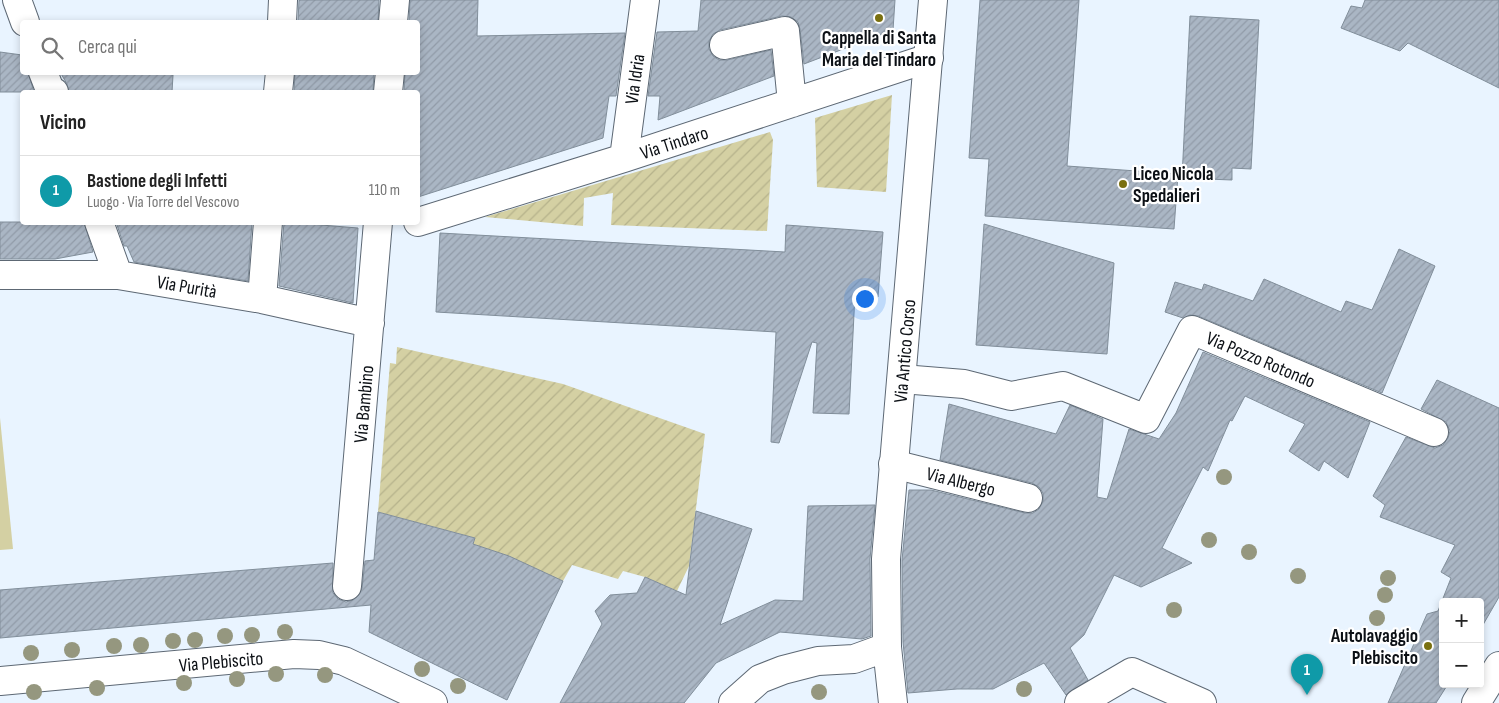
<!DOCTYPE html>
<html lang="it">
<head>
<meta charset="utf-8">
<style>
  body { margin:0; font-family:"Sofia Sans Condensed",sans-serif; background:#f2f2f2; color:#222 }
  .controls { position:absolute; right:15px; bottom:15px; display:grid; overflow:hidden; border-radius:5px; box-shadow:0 2px 8px #0003 }
  .controls button { width:45px; height:45px; display:grid; place-items:center; padding:0; border:0; border-bottom:1px solid #e0e0e0; background:#fff; color:#222; font:25px sans-serif }
  .you { position:absolute; left:864px; top:298px; width:18px; height:18px; margin:-12px; border:4px solid #fff; border-radius:50%; background:#1a73e8; box-shadow:0 0 0 8px #1a73e833 }
  .badge { display:grid; place-items:center; width:32px; height:32px; border-radius:50%; background:#7a7010; color:#fff; font-size:16px; font-weight:700 }
  .pin { position:absolute; translate:-50% -41px; filter:drop-shadow(0 1px 2px #0008) }
  .pin::after { content:''; position:absolute; top:26px; width:18px; height:15px; background:inherit; clip-path:polygon(0 0,100% 0,50% 100%) }
  .list { margin:0; padding:0; list-style:none }
  h2 { display:flex; justify-content:space-between; align-items:center; height:65px; margin:0; padding:0 20px; font-size:21px }
  h2 small { font-size:16px; font-weight:400; color:#767676 }
  .list li { display:grid; grid-template-columns:32px 1fr auto; gap:15px; align-items:center; box-sizing:border-box; height:70px; padding:0 20px; border-top:1px solid #e0e0e0 }
  .list b { display:block; font-size:19px; white-space:nowrap }
  .list p { margin:0; font-size:16px; white-space:nowrap; color:#767676 }
  .list em { font-size:16px; font-style:normal; color:#767676 }
  .icon { flex:none; width:28px; height:28px; fill:none; stroke:currentColor; stroke-width:2; stroke-linecap:round; stroke-linejoin:round }
  .map { position:relative; flex:none; width:1499px; height:703px; overflow:hidden }
  .search { position:absolute; background:#fff; box-shadow:0 2px 8px #0003; left:20px; top:20px; width:400px; height:55px; display:flex; align-items:center; gap:12px; box-sizing:border-box; padding:0 18px; border-radius:5px; color:#767676; font-size:19px }
  .panel { position:absolute; background:#fff; box-shadow:0 2px 8px #0003; left:20px; top:90px; width:400px; height:135px; border-radius:5px }
  .map>svg:first-child { display:block }
</style>
</head>
<body>
<div class="map">
<svg width="1499" height="703" viewBox="0 0 1499 703">
  <defs>
    <pattern id="garden-furrows" width="10" height="10" patternUnits="userSpaceOnUse" patternTransform="scale(1.25)"><rect width="10" height="10" fill="#d4d0a3"/><path d="M-1 1l2-2M0 10L10 0M9 11l2-2" fill="none" stroke="#b5b28b"/></pattern>
    <pattern id="building-hatch" width="6" height="6" patternUnits="userSpaceOnUse" patternTransform="scale(1.25)"><rect width="6" height="6" fill="#aab6c4"/><path d="M-1 1l2-2M0 6l6-6M5 7l2-2" fill="none" stroke="#919ba8"/></pattern>
  </defs>
  <rect width="100%" height="100%" fill="#e9f4ff"/>
  <path fill="url(#garden-furrows)" d="M 892,95 L 886,192 L 817,187 L 815,118 Z
    M 770,132 L 773,140 L 767,231 L 611,225 L 613,193 L 584,198 L 583,226 L 485,217 Z
    M 397,347 L 563,384 L 705,434 L 689,566 L 677,591 L 645,577 L 623,571 L 618,579 L 572,565 L 563,581 L 488,549 L 478,550 L 467,559 L 475,538 L 378,512 L 390,363 L 396,364 Z"/>
  <path fill="#d4d0a3" d="M 0,418 L 13,549 L 0,550 Z"/>
  <path fill="url(#building-hatch)" stroke="#818e9a" d="M 299,0 L 379,0 L 378,22 L 298,22 Z
    M 410,0 L 478,0 L 477,36 L 625,33 L 616,96 L 609,96 L 603,138 L 418,197 L 418,92 L 404,92 L 405,72 L 418,72 L 418,22 L 409,22 Z
    M 701,0 L 895,0 L 893,30 L 804,64 L 800,29 L 798,22 L 791,17 L 782,16 L 720,30 L 713,34 L 709,41 L 709,49 L 713,56 L 719,60 L 727,60 L 771,50 L 774,76 L 658,120 L 660,96 L 648,96 L 657,32 L 698,31 Z
    M 980,0 L 1079,0 L 1067,166 L 1178,174 L 1174,229 L 985,216 L 989,159 L 969,158 Z
    M 1365,0 L 1499,0 L 1499,88 L 1408,43 L 1400,51 L 1341,28 L 1351,6 L 1362,8 Z
    M 1190,16 L 1259,20 L 1251,169 L 1232,168 L 1232,180 L 1182,178 Z
    M 0,52 L 22,55 L 22,72 L 28,72 L 34,92 L 0,92 Z
    M 60,72 L 153,72 L 173,75 L 172,92 L 69,92 L 67,84 Z
    M 295,72 L 374,72 L 373,92 L 294,92 Z
    M 0,222 L 84,222 L 93,252 L 55,259 L 0,259 Z
    M 116,222 L 252,222 L 248,281 L 134,262 L 127,246 L 124,246 Z
    M 284,222 L 358,228 L 353,303 L 279,286 Z
    M 984,224 L 1114,263 L 1107,354 L 976,345 Z
    M 786,225 L 883,232 L 878,297 L 855,294 L 849,414 L 813,413 L 817,343 L 812,342 L 779,443 L 771,442 L 776,332 L 436,312 L 440,233 L 785,252 Z
    M 1399,249 L 1435,266 L 1382,393 L 1198,316 L 1190,315 L 1183,318 L 1165,312 L 1175,282 L 1202,290 L 1204,284 L 1253,301 L 1264,279 L 1341,312 L 1346,301 L 1372,310 Z
    M 1203,352 L 1370,422 L 1348,478 L 1324,461 L 1319,471 L 1289,451 L 1305,424 L 1245,396 L 1232,421 L 1230,420 L 1208,471 L 1203,467 L 1162,548 L 1192,563 L 1141,587 L 1114,575 L 1084,635 L 1070,648 L 1088,680 L 1066,695 L 1044,663 L 993,689 L 957,689 L 908,693 L 903,642 L 902,560 L 909,490 L 931,490 L 1025,513 L 1033,513 L 1039,509 L 1043,501 L 1043,493 L 1039,487 L 1032,483 L 940,460 L 949,404 L 1056,434 L 1070,405 L 1103,419 L 1097,497 L 1107,499 L 1129,429 L 1159,439 L 1176,413 Z
    M 1437,380 L 1499,408 L 1499,597 L 1480,630 L 1480,602 L 1443,602 L 1443,684 L 1448,684 L 1436,703 L 1388,703 L 1427,614 L 1438,611 L 1451,578 L 1441,572 L 1455,545 L 1380,517 L 1385,505 L 1373,496 L 1406,437 L 1435,448 L 1443,445 L 1448,438 L 1450,431 L 1446,422 L 1421,409 Z
    M 875,505 L 870,559 L 871,636 L 862,639 L 780,632 L 716,663 L 684,703 L 560,703 L 602,624 L 595,611 L 610,595 L 637,593 L 645,577 L 686,595 L 696,511 L 752,529 L 720,625 L 775,600 L 803,601 L 808,506 Z
    M 378,512 L 475,538 L 473,544 L 509,556 L 563,581 L 507,700 L 369,632 L 371,605 L 0,638 L 0,590 L 333,563 L 333,593 L 338,599 L 346,602 L 353,600 L 359,595 L 362,588 L 365,561 L 374,560 Z"/>
  <g fill="none" stroke-linecap="round" stroke-linejoin="round">
    <g stroke="#5d6874" stroke-width="30">
      <path id="street" d="M 17,0 L 25,22
        M 282,22 L 283,0
        M 393,22 L 395,0
        M 724,45 L 785,31 L 792,103
        M 43,72 L 50,90 L 54,92
        M 278,92 L 280,72
        M 388,92 L 390,72
        M 624,158 L 645,0
        M 99,222 L 118,275
        M 418,222 L 624,158 L 929,58
        M 0,275 L 118,275 L 262,299 L 370,323
        M 262,299 L 268,222
        M 902,379 L 964,384 L 1011,396 L 1063,386 L 1146,419 L 1192,330 L 1434,432
        M 893,464 L 1028,498
        M 347,586 L 378,222
        M 1079,703 L 1132,672 L 1202,703"/>
    </g>
    <g stroke="#5d6874" stroke-width="30">
      <path id="secondary" d="M 0,681 L 294,654 L 319,655 L 344,661 L 433,703
        M 733,703 L 760,679 L 783,670 L 818,661 L 854,659 L 887,647
        M 893,703 L 887,647 L 886,559 L 933,0
        M 1476,703 L 1499,666"/>
    </g>
    <use href="#street" stroke="#fff" stroke-width="28"/>
    <use href="#secondary" stroke="#fff" stroke-width="28"/>
  </g>
  <g fill="#95977f">
    <circle cx="1224" cy="477" r="8"/>
    <circle cx="1209" cy="540" r="8"/>
    <circle cx="1249" cy="552" r="8"/>
    <circle cx="1298" cy="576" r="8"/>
    <circle cx="1388" cy="578" r="8"/>
    <circle cx="1385" cy="595" r="8"/>
    <circle cx="1174" cy="610" r="8"/>
    <circle cx="1377" cy="618" r="8"/>
    <circle cx="285" cy="632" r="8"/>
    <circle cx="252" cy="635" r="8"/>
    <circle cx="225" cy="636" r="8"/>
    <circle cx="195" cy="640" r="8"/>
    <circle cx="173" cy="641" r="8"/>
    <circle cx="141" cy="645" r="8"/>
    <circle cx="114" cy="646" r="8"/>
    <circle cx="72" cy="650" r="8"/>
    <circle cx="31" cy="653" r="8"/>
    <circle cx="422" cy="669" r="8"/>
    <circle cx="276" cy="674" r="8"/>
    <circle cx="325" cy="675" r="8"/>
    <circle cx="237" cy="679" r="8"/>
    <circle cx="184" cy="683" r="8"/>
    <circle cx="458" cy="686" r="8"/>
    <circle cx="97" cy="688" r="8"/>
    <circle cx="1024" cy="689" r="8"/>
    <circle cx="34" cy="692" r="8"/>
    <circle cx="819" cy="692" r="8"/>
  </g>
  <g fill="#7a7010" stroke="#fff" stroke-width="2">
    <circle cx="879" cy="18" r="5"/>
    <circle cx="1123" cy="184" r="5"/>
    <circle cx="1428" cy="646" r="5"/>
  </g>
  <g text-anchor="middle" stroke-width="4.5" stroke-linejoin="round" paint-order="stroke">
    <g font-size="19" font-weight="bold" fill="#0c1015" stroke="#fff">
      <text x="879" y="44">Cappella di Santa<tspan x="879" dy="22">Maria del Tindaro</tspan></text>
      <text x="1133" y="180" text-anchor="start">Liceo Nicola<tspan x="1133" dy="22">Spedalieri</tspan></text>
      <text x="1418" y="642" text-anchor="end">Autolavaggio<tspan x="1418" dy="22">Plebiscito</tspan></text>
    </g>
    <g font-size="19" fill="#0c1015" stroke="#fff">
      <text transform="translate(634 79) rotate(-82)" y="7">Via Idria</text>
      <text transform="translate(674 142) rotate(-18)" y="7">Via Tindaro</text>
      <text transform="translate(187 286) rotate(10)" y="7">Via Purità</text>
      <text transform="translate(904 351) rotate(-85)" y="7">Via Antico Corso</text>
      <text transform="translate(1261 359) rotate(23)" y="7">Via Pozzo Rotondo</text>
      <text transform="translate(363 404) rotate(-85)" y="7">Via Bambino</text>
      <text transform="translate(961 481) rotate(14)" y="7">Via Albergo</text>
      <text transform="translate(221 661) rotate(-5)" y="7">Via Plebiscito</text>
    </g>
  </g>
</svg>
<div class="controls">
<button>+</button>
<button>−</button>
</div>
<div class="you"></div>
<div class="pin badge" style="left:1307px;top:695px;background:#0f9aa8">1</div>
<div class="search"><svg class="icon" aria-label="search" viewBox="0 0 24 24"><circle cx="10" cy="10" r="6"/><path d="M15 15l6 6"/></svg>Cerca qui</div>
<section class="panel">
<h2>Vicino<small></small></h2>
<ul class="list">
<li><span class="badge" style="background:#0f9aa8">1</span><div><b>Bastione degli Infetti</b><p>Luogo · Via Torre del Vescovo</p></div><em>110 m</em></li>
</ul>
</section>
</div>
</body>
</html>
